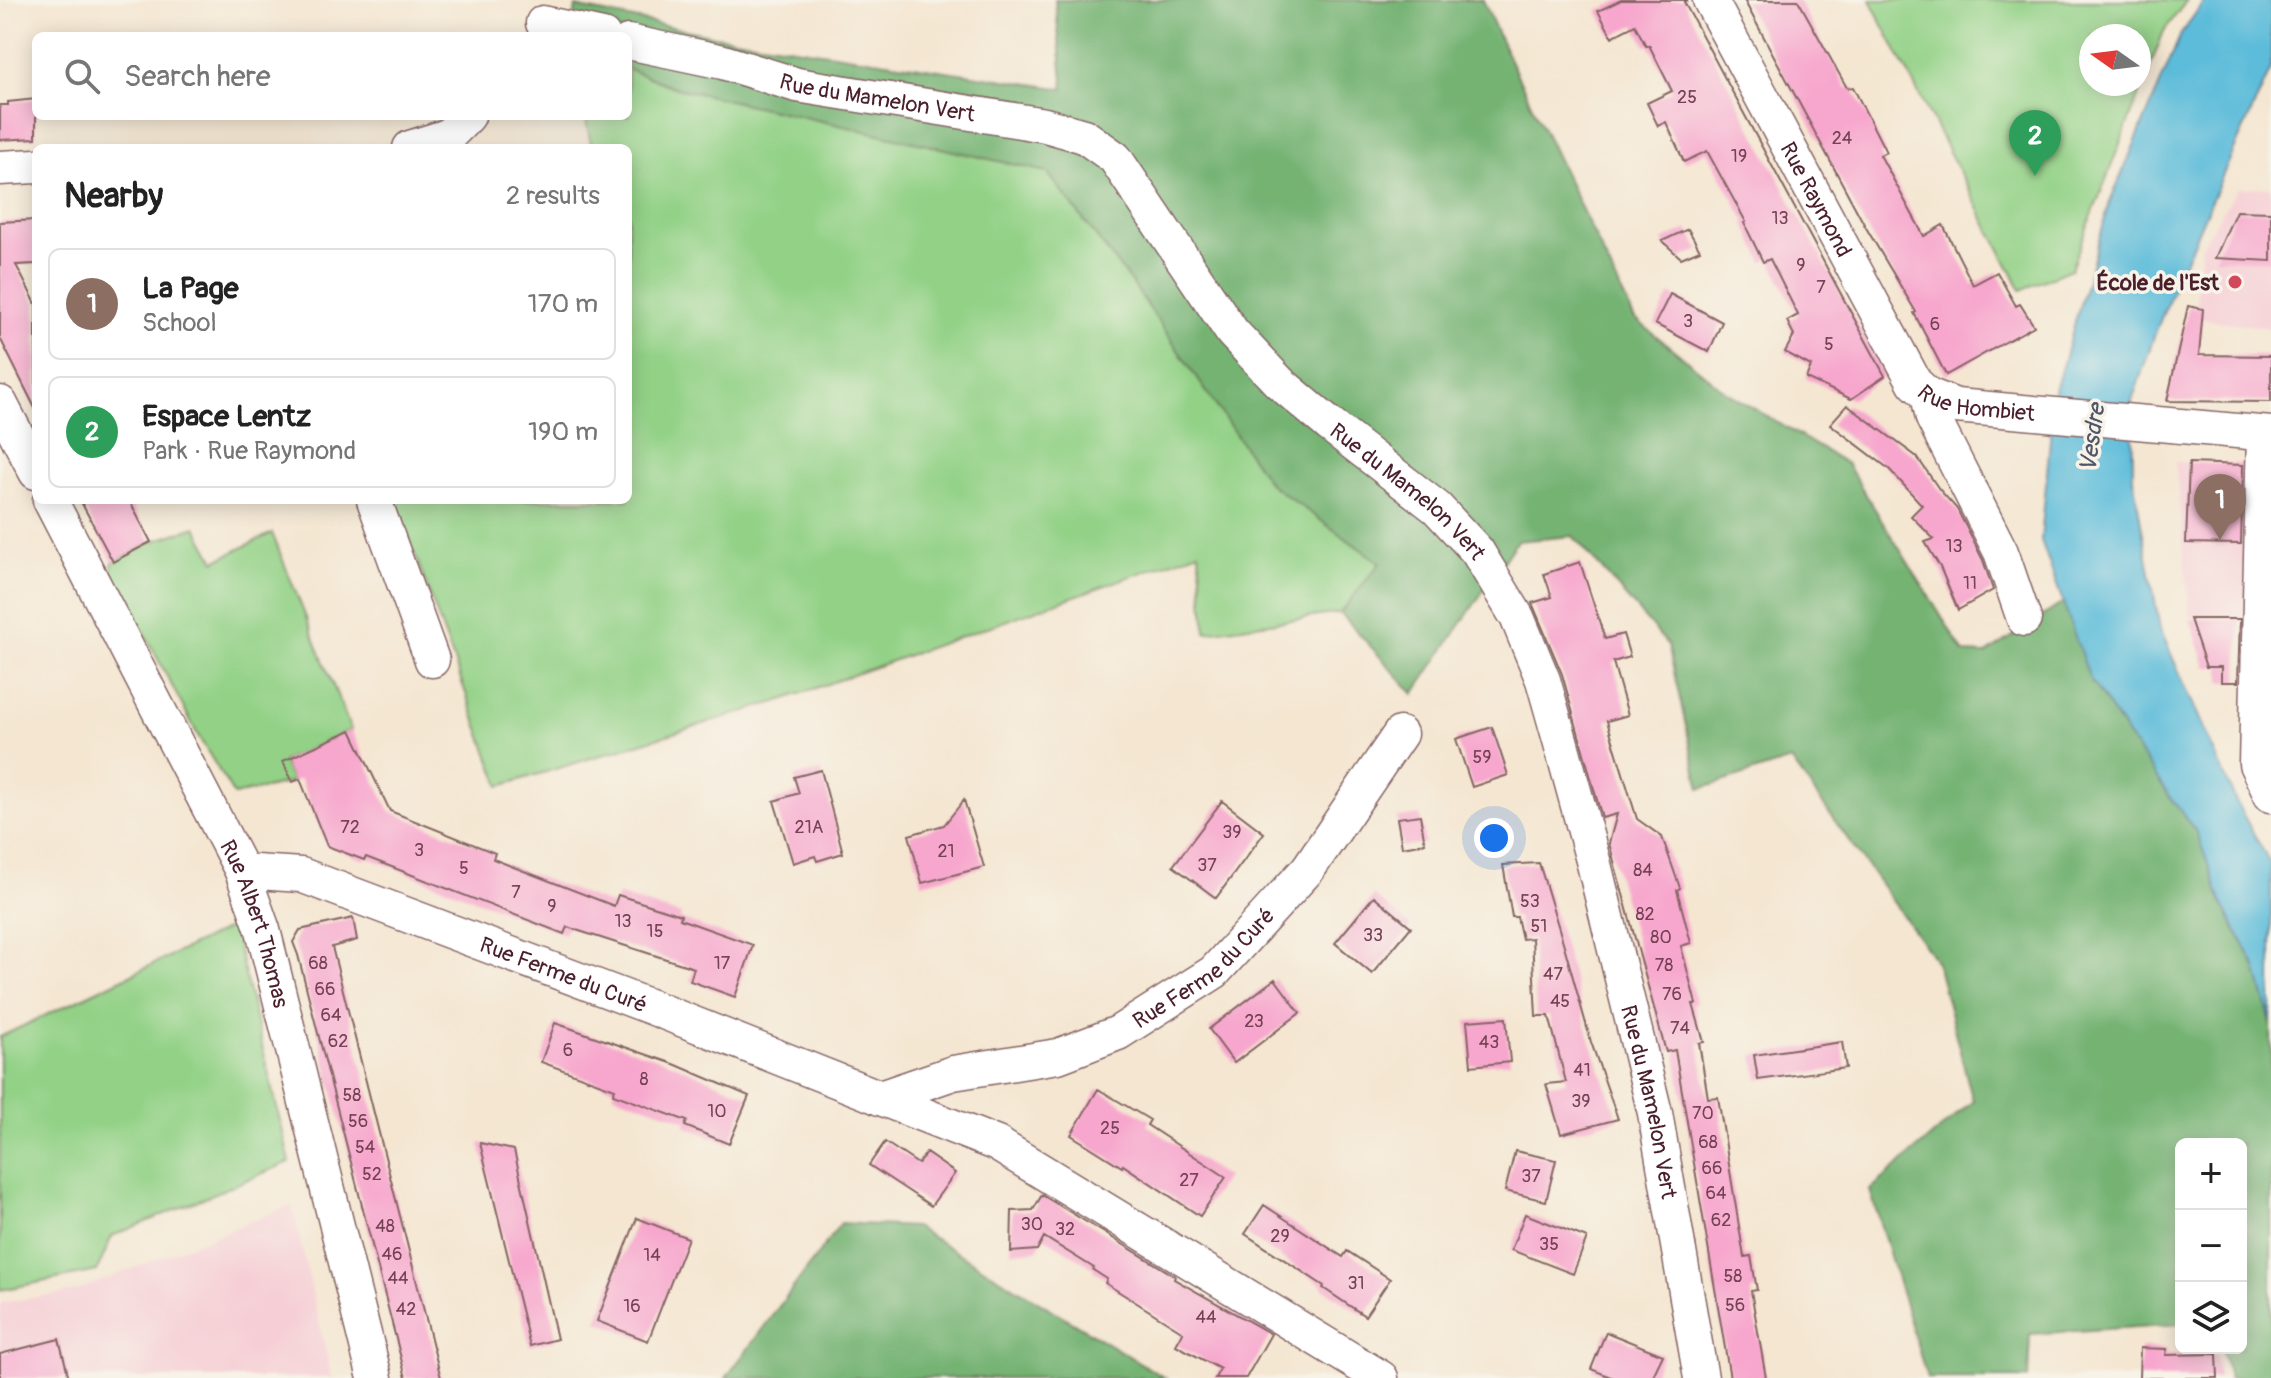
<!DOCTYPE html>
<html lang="en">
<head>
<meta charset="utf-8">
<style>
  body { margin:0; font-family:Pangolin,sans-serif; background:#f2f2f2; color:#222 }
  .controls { position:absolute; right:24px; bottom:24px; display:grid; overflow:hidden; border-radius:12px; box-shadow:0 4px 20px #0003 }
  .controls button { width:72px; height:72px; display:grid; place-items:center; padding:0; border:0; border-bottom:2px solid #e0e0e0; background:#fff; color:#222; font:40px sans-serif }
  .compass { position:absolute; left:2079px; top:24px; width:72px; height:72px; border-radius:50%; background:#fff; box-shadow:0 4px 20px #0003; rotate:284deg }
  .you { position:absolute; left:1494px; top:838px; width:28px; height:28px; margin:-20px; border:6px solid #fff; border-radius:50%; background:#1a73e8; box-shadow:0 0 0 12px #1a73e833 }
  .badge { display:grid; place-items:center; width:52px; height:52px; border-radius:50%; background:#0b8043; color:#fff; font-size:26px; font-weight:700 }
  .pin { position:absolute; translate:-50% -66px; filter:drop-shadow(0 2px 4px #0008) }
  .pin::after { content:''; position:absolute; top:42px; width:28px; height:24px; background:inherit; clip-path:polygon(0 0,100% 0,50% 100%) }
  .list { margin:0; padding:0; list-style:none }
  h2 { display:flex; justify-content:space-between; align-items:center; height:104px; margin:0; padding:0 32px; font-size:34px }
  h2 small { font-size:26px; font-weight:400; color:#767676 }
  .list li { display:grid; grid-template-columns:52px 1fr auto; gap:24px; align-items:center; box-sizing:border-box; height:112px; margin:0 16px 16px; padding:0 16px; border:2px solid #e0e0e0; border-radius:12px }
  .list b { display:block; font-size:30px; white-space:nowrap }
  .list p { margin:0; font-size:26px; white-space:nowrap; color:#767676 }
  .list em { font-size:26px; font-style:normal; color:#767676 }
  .icon { flex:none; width:44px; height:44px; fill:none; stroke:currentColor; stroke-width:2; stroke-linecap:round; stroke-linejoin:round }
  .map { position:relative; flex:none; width:2271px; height:1378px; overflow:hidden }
  .search { position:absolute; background:#fff; box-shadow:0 4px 20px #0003; left:32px; top:32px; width:600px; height:88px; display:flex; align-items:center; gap:20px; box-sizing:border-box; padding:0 28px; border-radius:12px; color:#767676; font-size:30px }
  .panel { position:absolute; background:#fff; box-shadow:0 4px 20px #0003; left:32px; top:144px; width:600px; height:360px; border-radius:12px }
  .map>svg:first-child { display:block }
</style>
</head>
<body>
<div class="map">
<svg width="2271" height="1378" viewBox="0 0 2271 1378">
  <rect width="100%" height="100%" fill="#f7f3e8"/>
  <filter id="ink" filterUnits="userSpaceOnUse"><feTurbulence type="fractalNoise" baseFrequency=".0125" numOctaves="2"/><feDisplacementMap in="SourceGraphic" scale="16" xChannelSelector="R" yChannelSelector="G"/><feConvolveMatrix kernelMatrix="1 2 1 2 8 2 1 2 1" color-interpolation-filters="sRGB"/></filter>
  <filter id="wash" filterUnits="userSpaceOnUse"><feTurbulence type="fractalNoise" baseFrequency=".006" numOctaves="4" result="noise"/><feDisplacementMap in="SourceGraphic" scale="32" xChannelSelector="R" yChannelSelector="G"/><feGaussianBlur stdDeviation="1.8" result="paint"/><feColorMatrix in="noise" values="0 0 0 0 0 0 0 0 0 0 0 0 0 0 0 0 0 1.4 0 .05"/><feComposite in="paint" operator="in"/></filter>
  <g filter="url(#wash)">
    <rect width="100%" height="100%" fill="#f4e6d1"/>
    <path fill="#f6cfd6" d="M 2271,187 L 2271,328 L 2195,318 L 2201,245 L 2238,188 Z
      M 2175,462 L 2259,464 L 2256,619 L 2190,616 Z
      M 292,1205 L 332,1378 L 0,1378 L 0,1303 L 76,1291 Z"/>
    <path fill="#92d186" stroke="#6e7858" stroke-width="2" fill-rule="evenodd" d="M 1870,0 L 2187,0 L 2164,31 L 2071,269 L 2021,290 ZM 2091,36 L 2139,36 L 2139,84 L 2091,84 Z
      M 628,69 L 676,88 L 1047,172 L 1137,290 L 1269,483 L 1380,563 L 1340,613 L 1206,632 L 1199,552 L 785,699 L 500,786 L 395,500 L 628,500 L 628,148 L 592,148 L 585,116 L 628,116 Z
      M 196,527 L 215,561 L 272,533 L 351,730 L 283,761 L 292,782 L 234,795 L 200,739 L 111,570 L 113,562 L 151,542 Z
      M 233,926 L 290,1162 L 112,1236 L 97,1271 L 0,1290 L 0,1037 Z"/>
    <path fill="#75b373" stroke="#60694f" stroke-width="2" d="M 1055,0 L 1483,0 L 1500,39 L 1634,318 L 1725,391 L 1847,464 L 1964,653 L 1986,654 L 2064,602 L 2090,679 L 2167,793 L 2197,833 L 2221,901 L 2256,967 L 2271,1022 L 2271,1378 L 2229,1378 L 2222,1348 L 2241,1348 L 2241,1144 L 2181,1144 L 2181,1324 L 2030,1334 L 2028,1378 L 1927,1378 L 1870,1190 L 1973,1101 L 1937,963 L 1791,760 L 1700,789 L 1668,645 L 1573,536 L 1517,541 L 1414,694 L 1340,613 L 1380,563 L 1269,483 L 1137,290 L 1047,172 L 676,88 L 628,69 L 628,36 L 571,36 L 576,7 L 715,36 L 1064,89 Z
      M 841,1223 L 915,1227 L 1165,1378 L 726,1378 Z"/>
    <path fill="#5bbcda" stroke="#526e82" stroke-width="2" d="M 2205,0 L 2271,0 L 2271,69 L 2210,203 L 2157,328 L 2132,401 L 2133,478 L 2160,629 L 2237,804 L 2271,865 L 2271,1022 L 2256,967 L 2221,901 L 2197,833 L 2167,793 L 2090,679 L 2041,540 L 2054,394 L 2110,202 L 2181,34 Z"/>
    <g id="blocks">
      <path fill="#f7a7cd" d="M 1621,0 L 1688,0 L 1684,2 L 1885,376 L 1851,399 L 1806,378 L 1811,366 L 1785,352 L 1794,335 L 1787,321 L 1798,315 L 1770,259 L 1763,262 L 1744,223 L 1746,222 L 1707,151 L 1684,162 L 1666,122 L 1658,126 L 1647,103 L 1672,91 L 1649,45 L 1646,46 L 1635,25 L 1612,37 L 1598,11 Z
        M 1744,0 L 1798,0 L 1847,88 L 1853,87 L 1886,152 L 1880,155 L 1924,236 L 1943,225 L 1973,285 L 1997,272 L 2016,306 L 2020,304 L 2034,326 L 1946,375 L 1914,313 L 1916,312 L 1865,226 Z
        M 36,99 L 36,138 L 0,140 L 0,105 L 8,105 L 8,102 Z
        M 2236,211 L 2271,212 L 2271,261 L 2215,258 Z
        M 36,220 L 36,264 L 16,265 L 36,304 L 36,410 L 0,338 L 0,222 Z
        M 1688,229 L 1700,250 L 1681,258 L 1662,241 Z
        M 1670,294 L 1722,322 L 1709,352 L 1655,324 Z
        M 2188,306 L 2203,309 L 2199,355 L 2271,356 L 2271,402 L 2167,401 Z
        M 1847,405 L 1917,457 L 1939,489 L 1957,509 L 1983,560 L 1993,590 L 1958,610 L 1940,567 L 1925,542 L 1934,539 L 1911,516 L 1922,505 L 1889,469 L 1830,424 Z
        M 2189,463 L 2243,465 L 2241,544 L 2186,543 Z
        M 80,500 L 129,500 L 151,542 L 113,562 Z
        M 1580,562 L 1605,639 L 1623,634 L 1630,657 L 1613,662 L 1628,715 L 1607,721 L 1637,819 L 1662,837 L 1680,888 L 1677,890 L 1691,943 L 1681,946 L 1696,1004 L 1693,1004 L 1704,1042 L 1699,1043 L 1708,1098 L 1718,1097 L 1744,1257 L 1751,1256 L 1757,1290 L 1751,1291 L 1766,1378 L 1730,1378 L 1675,1050 L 1666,1052 L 1609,843 L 1617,814 L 1602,818 L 1562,674 L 1532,603 L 1552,597 L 1544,574 Z
        M 2190,619 L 2240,619 L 2238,682 L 2221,682 L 2221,667 L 2206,667 Z
        M 1492,727 L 1508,775 L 1472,787 L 1456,739 Z
        M 351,730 L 390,811 L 495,853 L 493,859 L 614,906 L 618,895 L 681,915 L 680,919 L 753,945 L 735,997 L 690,981 L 694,968 L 567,927 L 564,934 L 366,857 L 364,860 L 327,846 L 300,779 L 292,782 L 283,761 Z
        M 821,770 L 843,853 L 817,861 L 815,856 L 793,863 L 774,801 L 799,793 L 794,777 Z
        M 964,800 L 984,867 L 922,883 L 909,835 L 944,825 Z
        M 1222,801 L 1264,833 L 1216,898 L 1173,866 Z
        M 1420,815 L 1425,843 L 1402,847 L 1397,818 Z
        M 1539,863 L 1563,942 L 1591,1042 L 1618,1119 L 1561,1134 L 1546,1084 L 1566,1082 L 1549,1016 L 1536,1016 L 1532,938 L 1522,939 L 1517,917 L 1512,917 L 1503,865 Z
        M 1374,896 L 1411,927 L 1372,974 L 1335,943 Z
        M 353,918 L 357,940 L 332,947 L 441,1378 L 406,1378 L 298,955 L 293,942 L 300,930 Z
        M 1275,979 L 1300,1013 L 1234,1063 L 1209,1029 Z
        M 1506,1018 L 1510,1062 L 1471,1066 L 1467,1021 Z
        M 555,1023 L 674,1064 L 749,1096 L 729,1144 L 685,1126 L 687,1121 L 613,1094 L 615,1089 L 541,1062 Z
        M 1842,1042 L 1846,1068 L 1758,1080 L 1754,1055 Z
        M 1098,1089 L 1150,1120 L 1147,1125 L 1226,1177 L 1200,1216 L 1123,1165 L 1122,1167 L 1071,1135 Z
        M 885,1142 L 918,1164 L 926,1153 L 955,1173 L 931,1206 L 869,1165 Z
        M 480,1143 L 514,1150 L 557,1339 L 530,1346 Z
        M 1515,1151 L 1556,1160 L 1546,1201 L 1505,1191 Z
        M 1042,1195 L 1175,1276 L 1174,1279 L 1271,1334 L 1246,1378 L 1215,1378 L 1220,1369 L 1176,1345 L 1183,1332 L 1105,1283 L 1107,1279 L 1093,1270 L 1094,1268 L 1044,1237 L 1037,1250 L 1011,1252 L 1012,1211 L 1033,1210 Z
        M 1264,1205 L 1343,1257 L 1347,1251 L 1390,1279 L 1365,1316 L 1323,1288 L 1324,1286 L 1245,1234 Z
        M 1525,1214 L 1587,1238 L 1573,1274 L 1511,1250 Z
        M 637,1218 L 688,1238 L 648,1341 L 597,1321 Z
        M 1606,1332 L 1663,1355 L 1652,1378 L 1613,1378 L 1591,1369 Z
        M 59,1339 L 69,1378 L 0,1378 L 0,1354 Z
        M 2140,1348 L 2167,1349 L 2166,1355 L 2217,1354 L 2218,1378 L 2139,1378 Z"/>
    </g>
  </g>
  <g filter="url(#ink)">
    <use href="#blocks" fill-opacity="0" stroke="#866565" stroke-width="2"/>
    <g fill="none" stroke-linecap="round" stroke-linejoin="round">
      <g stroke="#866565" stroke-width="37">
        <g id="minor">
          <path id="s1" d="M 1710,0 L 1915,383 L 1928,395 L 1956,406 L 2271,434"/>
          <path d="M 543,23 L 603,36"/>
          <path id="s2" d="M 628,42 L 723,62 L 797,85 L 1045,125 L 1084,136 L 1115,158 L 1232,332 L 1279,382 L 1330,425 L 1437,508 L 1477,551 L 1517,617 L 1543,680 L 1560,740 L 1594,864 L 1655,1113 L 1701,1378"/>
          <path d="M 410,148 L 448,136 L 468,116"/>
          <path d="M 0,168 L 36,166"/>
          <path d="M 1928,395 L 1933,418 L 2001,552 L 2024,619"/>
          <path d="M 0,403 L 36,472"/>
          <path d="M 2264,434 L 2256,764 L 2271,795"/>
          <path id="s3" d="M 50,500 L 242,871 L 263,930 L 375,1378"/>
          <path d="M 374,500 L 432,660"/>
          <path id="s4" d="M 242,871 L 301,875 L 651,1007 L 997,1144 L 1381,1378"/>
          <path id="s5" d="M 880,1098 L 953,1073 L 1058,1056 L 1118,1033 L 1214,972 L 1308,869 L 1400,734"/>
        </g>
      </g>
      <use href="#minor" stroke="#fff" stroke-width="34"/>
    </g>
  </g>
  <circle fill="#d1495b" stroke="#f7f3e8" stroke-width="3" cx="2235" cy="282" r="8"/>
  <g text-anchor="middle" stroke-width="7" stroke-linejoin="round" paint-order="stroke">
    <g font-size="18" fill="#754154">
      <text x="1687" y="103">25</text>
      <text x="1842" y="144">24</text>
      <text x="1739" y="162">19</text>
      <text x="1780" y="224">13</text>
      <text x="1801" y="271">9</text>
      <text x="1821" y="293">7</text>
      <text x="1688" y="327">3</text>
      <text x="1935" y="330">6</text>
      <text x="1829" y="350">5</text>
      <text x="1954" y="552">13</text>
      <text x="1970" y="589">11</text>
      <text x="1482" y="763">59</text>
      <text x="350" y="833">72</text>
      <text x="809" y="833">21A</text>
      <text x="1232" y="838">39</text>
      <text x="419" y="856">3</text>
      <text x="946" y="857">21</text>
      <text x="1207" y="871">37</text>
      <text x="464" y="874">5</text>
      <text x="1643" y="876">84</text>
      <text x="516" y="898">7</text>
      <text x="1530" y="907">53</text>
      <text x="552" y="912">9</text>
      <text x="1645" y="920">82</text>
      <text x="623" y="927">13</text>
      <text x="1539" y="932">51</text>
      <text x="655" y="937">15</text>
      <text x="1373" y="941">33</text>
      <text x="1661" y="943">80</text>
      <text x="318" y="969">68</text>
      <text x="722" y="969">17</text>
      <text x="1664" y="971">78</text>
      <text x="1553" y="980">47</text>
      <text x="325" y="995">66</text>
      <text x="1672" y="1000">76</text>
      <text x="1560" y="1007">45</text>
      <text x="331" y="1021">64</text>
      <text x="1254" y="1027">23</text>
      <text x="1680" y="1034">74</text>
      <text x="338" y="1047">62</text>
      <text x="1489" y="1048">43</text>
      <text x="568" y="1056">6</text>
      <text x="1582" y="1076">41</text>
      <text x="644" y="1085">8</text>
      <text x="352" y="1101">58</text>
      <text x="1581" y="1107">39</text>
      <text x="717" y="1117">10</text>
      <text x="1703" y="1119">70</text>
      <text x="358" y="1127">56</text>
      <text x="1110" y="1134">25</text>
      <text x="1708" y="1148">68</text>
      <text x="365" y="1153">54</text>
      <text x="1712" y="1174">66</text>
      <text x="372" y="1180">52</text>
      <text x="1531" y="1182">37</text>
      <text x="1189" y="1186">27</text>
      <text x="1716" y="1199">64</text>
      <text x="1721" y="1226">62</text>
      <text x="1032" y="1230">30</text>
      <text x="385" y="1232">48</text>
      <text x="1065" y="1235">32</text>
      <text x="1280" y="1242">29</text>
      <text x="1549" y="1250">35</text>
      <text x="392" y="1260">46</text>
      <text x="652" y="1261">14</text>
      <text x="1733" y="1282">58</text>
      <text x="398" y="1284">44</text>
      <text x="1356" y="1289">31</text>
      <text x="1735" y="1311">56</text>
      <text x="632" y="1312">16</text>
      <text x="406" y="1315">42</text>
      <text x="1206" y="1323">44</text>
    </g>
    <g font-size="22" fill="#4a1f2b" stroke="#f7f3e8">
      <text dy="8" stroke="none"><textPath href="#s2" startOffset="256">Rue du Mamelon Vert</textPath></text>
      <text dy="8" stroke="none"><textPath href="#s1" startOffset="226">Rue Raymond</textPath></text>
      <text dy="8" stroke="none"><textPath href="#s1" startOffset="502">Rue Hombiet</textPath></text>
      <text dy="8" stroke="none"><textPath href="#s2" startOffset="952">Rue du Mamelon Vert</textPath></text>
      <text dy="8" stroke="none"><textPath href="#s3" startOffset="472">Rue Albert Thomas</textPath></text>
      <text dy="8" stroke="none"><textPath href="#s5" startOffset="356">Rue Ferme du Curé</textPath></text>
      <text dy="8" stroke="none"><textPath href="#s4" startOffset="340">Rue Ferme du Curé</textPath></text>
      <text dy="8" stroke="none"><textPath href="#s2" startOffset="1624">Rue du Mamelon Vert</textPath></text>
    </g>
    <g font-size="22" font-weight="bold" fill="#4a1f2b" stroke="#f7f3e8" text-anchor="end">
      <text x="2219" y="290">École de l'Est</text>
    </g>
    <g font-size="24" font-style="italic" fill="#505668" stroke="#f7f3e8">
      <text transform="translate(2092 438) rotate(-82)" y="8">Vesdre</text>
    </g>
  </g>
</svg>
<div class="controls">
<button>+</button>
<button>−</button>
<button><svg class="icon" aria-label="layers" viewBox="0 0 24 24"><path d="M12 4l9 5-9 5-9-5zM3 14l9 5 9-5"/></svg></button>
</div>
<svg class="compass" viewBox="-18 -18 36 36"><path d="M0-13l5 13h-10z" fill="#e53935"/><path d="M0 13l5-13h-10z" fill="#767676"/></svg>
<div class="you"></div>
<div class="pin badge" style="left:2220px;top:540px;background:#8d6e63">1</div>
<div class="pin badge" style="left:2035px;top:176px;background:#2e9e5b">2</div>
<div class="search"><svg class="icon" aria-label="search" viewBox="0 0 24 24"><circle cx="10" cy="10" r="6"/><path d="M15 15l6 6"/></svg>Search here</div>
<section class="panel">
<h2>Nearby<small>2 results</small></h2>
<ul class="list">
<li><span class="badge" style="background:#8d6e63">1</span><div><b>La Page</b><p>School</p></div><em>170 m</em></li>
<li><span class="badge" style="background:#2e9e5b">2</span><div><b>Espace Lentz</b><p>Park · Rue Raymond</p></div><em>190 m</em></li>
</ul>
</section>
</div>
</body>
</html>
